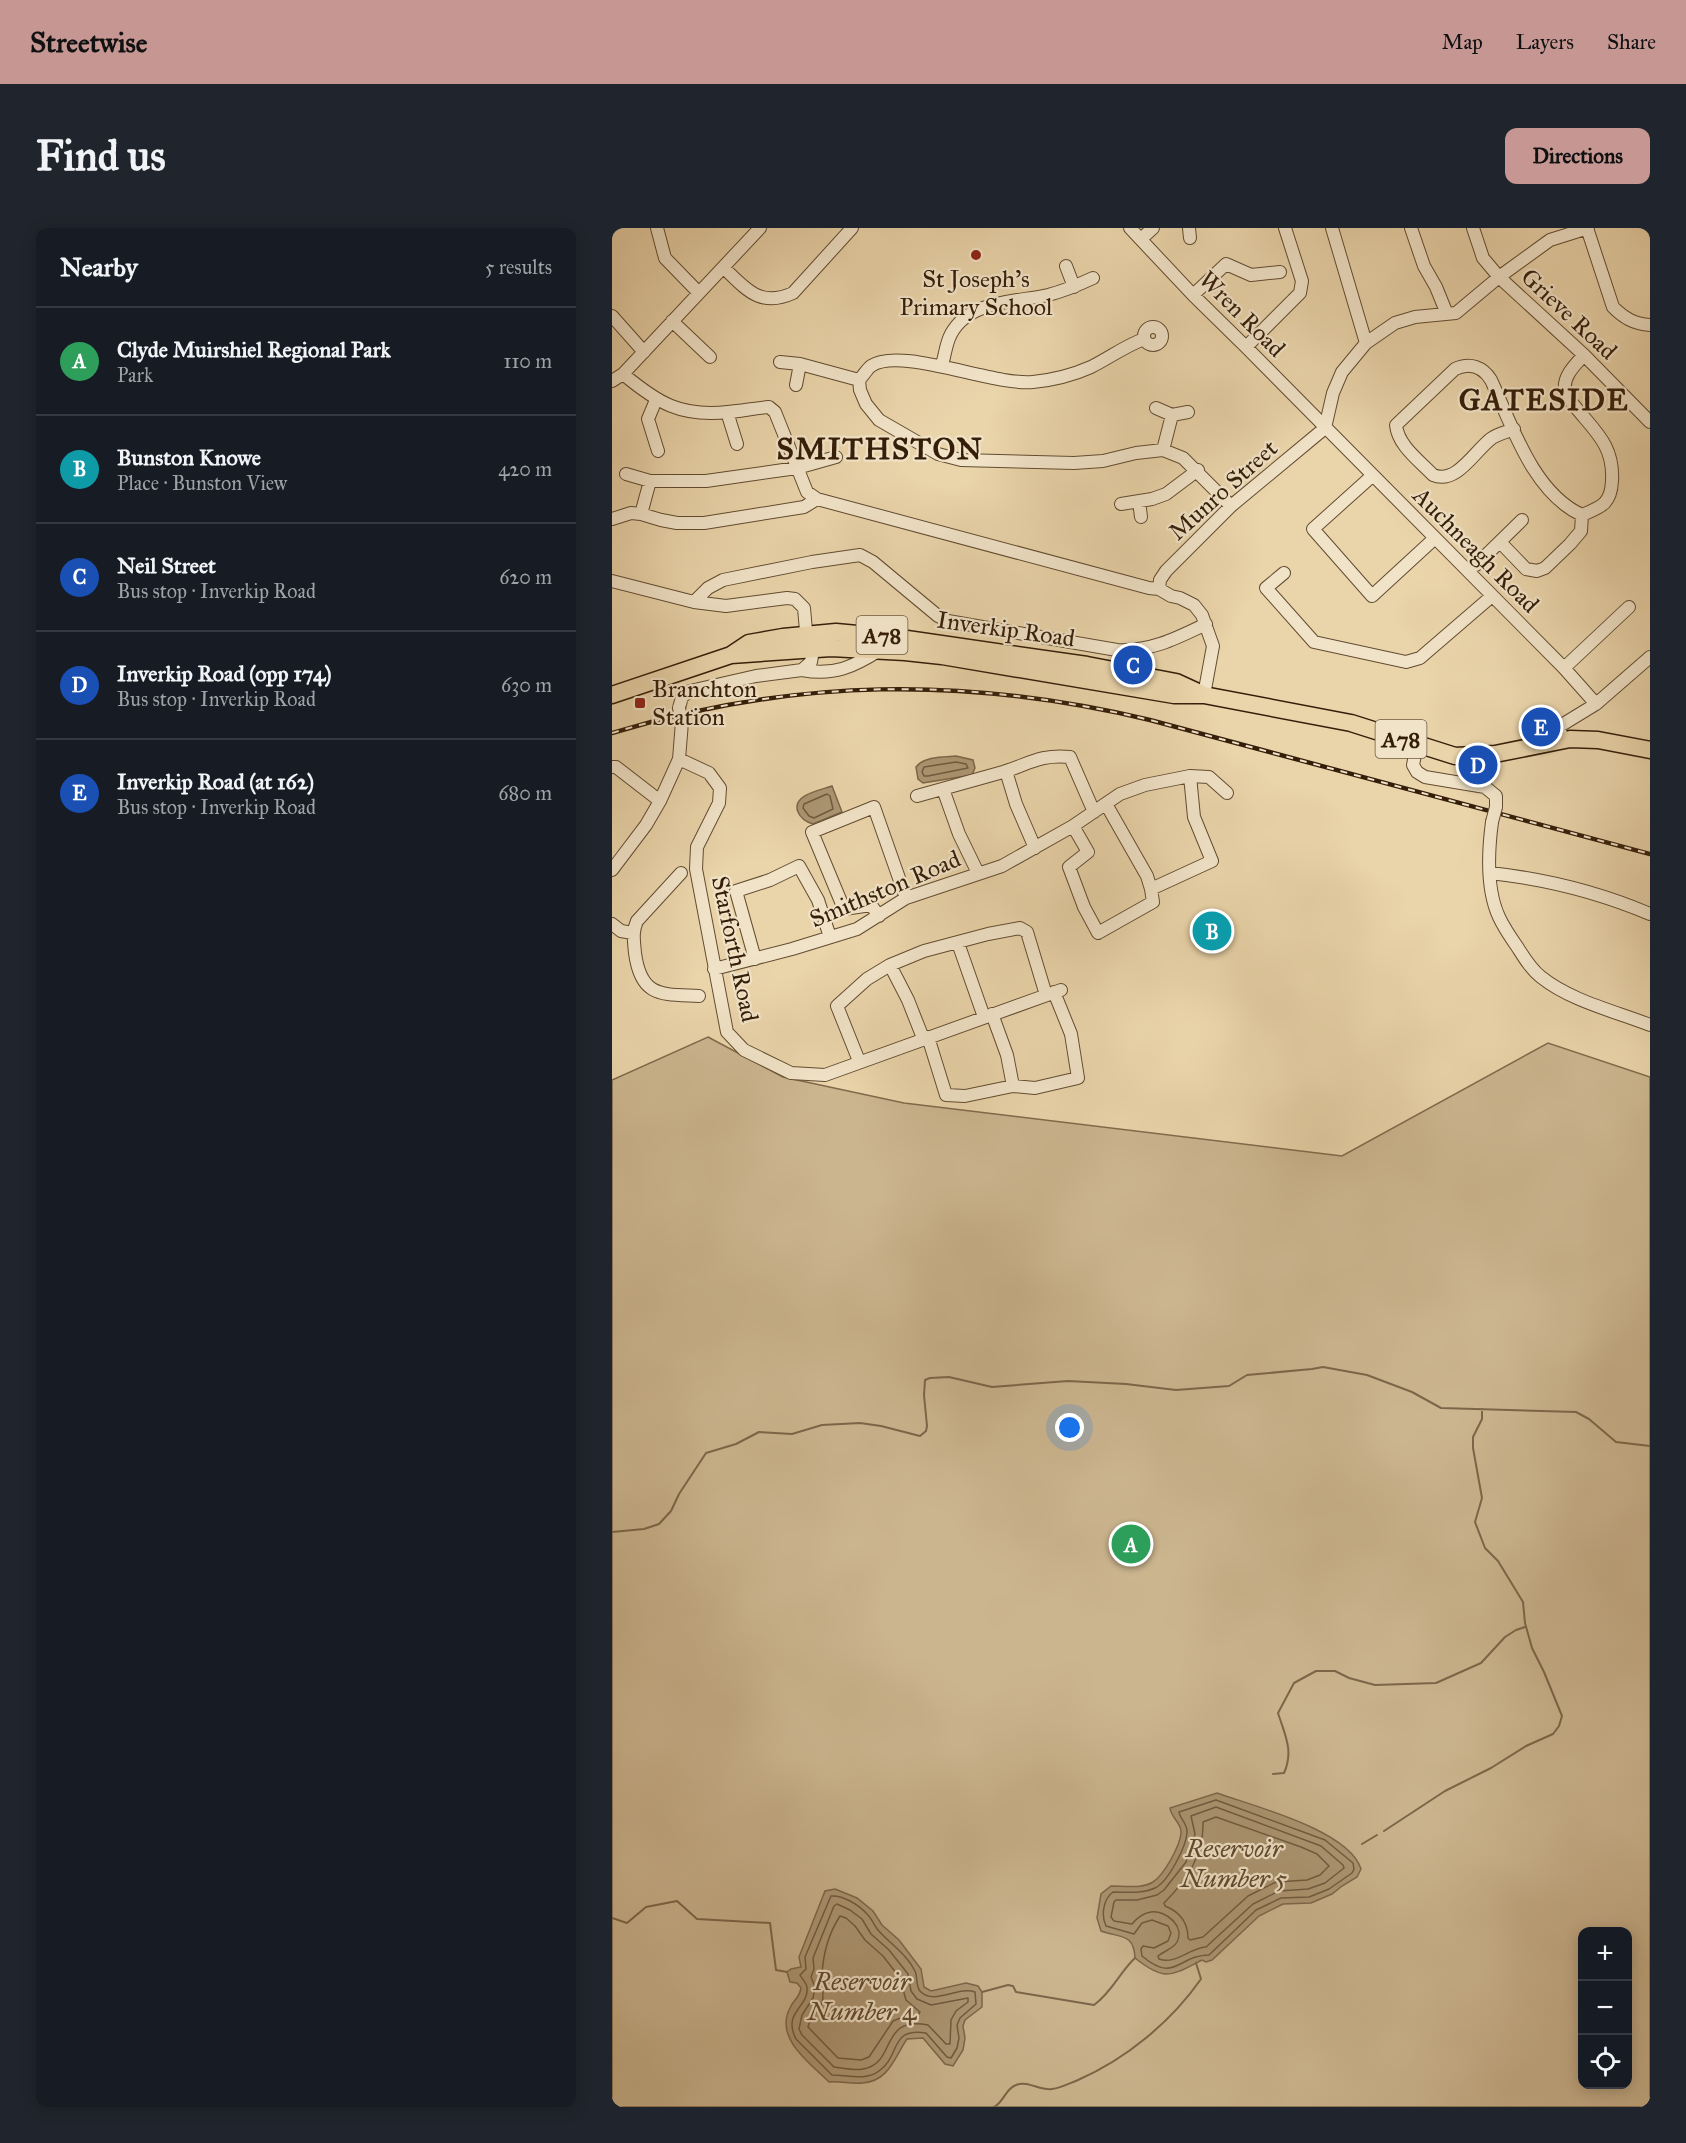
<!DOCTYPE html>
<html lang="en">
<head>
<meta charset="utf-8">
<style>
  body { margin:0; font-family:"IM FELL Great Primer",serif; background:#20242c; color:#f1f3f6 }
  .controls { position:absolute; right:18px; bottom:18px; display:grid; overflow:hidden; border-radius:12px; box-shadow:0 3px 15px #0003 }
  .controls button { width:54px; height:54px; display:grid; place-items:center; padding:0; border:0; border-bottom:2px solid #363941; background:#171b24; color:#f1f3f6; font:30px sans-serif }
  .you { position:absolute; left:458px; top:1200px; width:21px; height:21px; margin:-15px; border:4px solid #fff; border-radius:50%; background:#1a73e8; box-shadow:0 0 0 9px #1a73e833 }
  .badge { display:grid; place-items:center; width:39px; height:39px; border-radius:50%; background:#c59692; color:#fff; font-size:20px; font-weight:700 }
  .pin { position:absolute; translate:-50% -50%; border:3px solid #fff; box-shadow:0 2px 6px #0006 }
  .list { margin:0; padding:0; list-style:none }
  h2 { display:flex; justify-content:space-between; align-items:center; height:78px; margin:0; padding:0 24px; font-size:26px }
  h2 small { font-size:20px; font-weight:400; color:#9ea1a6 }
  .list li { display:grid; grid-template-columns:39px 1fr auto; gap:18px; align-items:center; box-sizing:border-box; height:108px; padding:0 24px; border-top:2px solid #363941 }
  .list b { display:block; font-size:22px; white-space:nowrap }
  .list p { margin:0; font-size:20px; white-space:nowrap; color:#9ea1a6 }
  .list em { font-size:20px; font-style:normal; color:#9ea1a6 }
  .icon { flex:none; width:33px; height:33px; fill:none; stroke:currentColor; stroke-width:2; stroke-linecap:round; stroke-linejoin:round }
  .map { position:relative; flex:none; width:1038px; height:1879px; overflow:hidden; border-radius:12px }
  header { display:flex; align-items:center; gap:36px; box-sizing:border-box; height:84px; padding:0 30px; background:#c59692; color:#111 }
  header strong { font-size:28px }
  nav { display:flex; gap:33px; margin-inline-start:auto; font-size:21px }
  .intro { display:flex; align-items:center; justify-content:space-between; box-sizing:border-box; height:144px; padding:0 36px }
  h1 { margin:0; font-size:42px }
  .button { padding:15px 27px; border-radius:12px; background:#c59692; color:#111; font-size:21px; font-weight:700 }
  main { display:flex; gap:36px; padding:0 36px }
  aside { flex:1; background:#171b24; border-radius:12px; box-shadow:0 3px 15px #0003 }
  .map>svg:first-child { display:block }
</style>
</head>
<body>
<header>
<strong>Streetwise</strong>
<nav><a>Map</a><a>Layers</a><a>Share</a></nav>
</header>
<div class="intro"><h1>Find us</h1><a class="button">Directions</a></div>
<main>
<aside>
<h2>Nearby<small>5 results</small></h2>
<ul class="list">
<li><span class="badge" style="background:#2e9e5b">A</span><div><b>Clyde Muirshiel Regional Park</b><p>Park</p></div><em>110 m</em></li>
<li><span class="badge" style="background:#0f9aa8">B</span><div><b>Bunston Knowe</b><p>Place · Bunston View</p></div><em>420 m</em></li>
<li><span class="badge" style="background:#1a4fb4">C</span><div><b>Neil Street</b><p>Bus stop · Inverkip Road</p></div><em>620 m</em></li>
<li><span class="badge" style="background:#1a4fb4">D</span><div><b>Inverkip Road (opp 174)</b><p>Bus stop · Inverkip Road</p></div><em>630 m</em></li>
<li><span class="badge" style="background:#1a4fb4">E</span><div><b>Inverkip Road (at 162)</b><p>Bus stop · Inverkip Road</p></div><em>680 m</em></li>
</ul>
</aside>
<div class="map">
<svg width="1038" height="1879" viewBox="0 0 1038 1879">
  <rect width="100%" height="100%" fill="#ead4aa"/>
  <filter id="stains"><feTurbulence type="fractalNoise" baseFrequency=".00333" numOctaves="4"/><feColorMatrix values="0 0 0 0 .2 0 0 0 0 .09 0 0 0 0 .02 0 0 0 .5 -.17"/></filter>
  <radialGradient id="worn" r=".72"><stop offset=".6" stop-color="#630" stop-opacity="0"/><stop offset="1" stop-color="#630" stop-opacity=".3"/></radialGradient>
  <path fill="#cbb58f" stroke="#806a4c" stroke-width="1.5" fill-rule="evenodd" d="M 96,809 L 171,849 L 292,875 L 730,928 L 936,815 L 1038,849 L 1038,1879 L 0,1879 L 0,852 ZM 970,1704 L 1016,1704 L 1016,1856 L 970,1856 Z"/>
  <path fill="#ac9673" stroke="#7c6649" stroke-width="1.5" d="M 344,528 L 361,532 L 363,540 L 360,547 L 317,554 L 311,555 L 306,551 L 304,539 C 312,528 332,529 344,528 Z
    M 220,558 L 230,584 L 201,596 C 194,594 189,591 186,584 C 179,567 209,562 220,558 Z
    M 605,1565 C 641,1578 737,1602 749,1641 L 745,1649 L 730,1658 L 720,1666 L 699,1675 L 671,1676 L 647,1688 L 600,1732 L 594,1734 L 590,1732 C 559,1748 553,1754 523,1730 C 522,1705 508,1710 489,1703 L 485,1690 L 489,1666 L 499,1658 C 512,1658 530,1661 541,1654 C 552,1647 568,1618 569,1605 C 570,1595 559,1590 558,1580 Z
    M 223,1661 L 245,1670 L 261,1683 L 270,1697 L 287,1712 L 309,1741 L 312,1759 L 319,1763 L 354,1755 L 366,1758 L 370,1764 L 370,1779 L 353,1792 L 351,1798 L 353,1810 L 351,1822 L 341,1838 L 333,1836 L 311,1810 L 295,1811 C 283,1828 277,1854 250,1855 C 239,1856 228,1853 217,1854 C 198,1835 162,1810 178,1780 C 182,1771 187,1771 189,1760 L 185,1755 L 178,1754 L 175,1744 L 179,1741 L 189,1739 L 187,1729 L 213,1663 Z"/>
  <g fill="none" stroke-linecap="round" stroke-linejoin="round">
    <path stroke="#705a3e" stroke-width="1.5" d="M 344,534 L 354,536 L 356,540 L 316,548 L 312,548 L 310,544 L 312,539 Z
      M 215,566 L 218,568 L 221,581 L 202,590 L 197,588 L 191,580 L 192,576 Z
      M 604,1572 L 713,1612 L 741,1635 L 742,1641 L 740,1645 L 717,1661 L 697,1669 L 669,1670 L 644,1682 L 597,1727 C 566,1727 563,1756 530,1728 L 529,1721 L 531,1718 L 542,1720 L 556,1713 L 559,1705 L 556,1698 L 540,1692 L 530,1695 L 522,1706 L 494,1698 C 489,1688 491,1671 501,1664 C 515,1664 530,1666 543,1660 C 556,1654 574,1619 575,1605 C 576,1596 568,1591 567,1584 Z
      M 604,1579 L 709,1618 L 731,1637 L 732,1640 L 713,1655 L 696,1661 L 667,1663 L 641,1676 L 594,1719 C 577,1720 564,1737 547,1731 L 546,1728 C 552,1723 561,1721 565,1714 C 573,1699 555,1682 539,1684 C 531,1685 525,1690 520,1696 L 502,1693 L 499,1689 L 502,1674 L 504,1672 L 525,1672 L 545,1667 L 552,1662 L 574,1634 L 583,1606 L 579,1588 Z
      M 604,1589 L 689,1619 L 705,1626 L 717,1638 L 708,1647 L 695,1652 L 664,1654 L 636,1668 L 591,1709 L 578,1712 L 576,1710 C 576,1694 568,1684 553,1678 L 552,1675 C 575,1652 592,1627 591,1594 Z
      M 219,1668 C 231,1667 247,1677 255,1686 C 260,1691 262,1697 266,1702 C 277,1715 295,1726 303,1743 C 306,1749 303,1759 309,1764 C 323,1777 346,1758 363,1764 L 364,1776 L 348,1790 L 345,1797 L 347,1810 L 345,1820 L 339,1830 L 335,1829 L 314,1805 C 277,1799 289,1828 267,1843 C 254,1853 235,1847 220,1847 L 184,1811 C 170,1784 197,1779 195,1760 C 195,1755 190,1751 188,1747 L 194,1741 L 193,1729 Z
      M 225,1676 L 238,1682 L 250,1691 L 259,1706 L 277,1722 L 296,1746 L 299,1763 L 305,1771 L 319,1777 L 356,1770 L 356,1774 L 344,1783 L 339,1792 L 338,1816 L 334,1816 L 316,1797 C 267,1787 285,1836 251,1841 C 243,1843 231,1840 222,1839 L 190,1807 L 187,1801 L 190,1787 L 201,1770 L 203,1759 L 199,1749 L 202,1741 L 201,1730 L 222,1678 Z
      M 228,1688 L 234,1690 L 243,1698 L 253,1712 L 271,1728 L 288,1750 L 294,1772 L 308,1784 L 306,1787 L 291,1789 L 281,1793 L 257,1829 L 249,1832 L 226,1830 L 196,1799 C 198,1789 207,1784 210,1775 C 213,1764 209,1756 210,1747 C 211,1727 217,1705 228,1688 Z"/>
    <path stroke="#7c6649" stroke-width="2" d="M 0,1304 L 32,1301 L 47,1296 L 59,1283 L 67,1266 L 94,1225 L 124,1216 L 147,1204 L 180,1206 L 210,1197 L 248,1195 L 269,1198 L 308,1208 L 314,1203 L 315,1198 L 312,1167 L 313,1152 L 318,1150 L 337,1149 L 380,1159 L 456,1153 L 514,1156 L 564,1162 L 617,1158 L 635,1147 L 700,1141 L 711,1139 L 755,1147 L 800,1164 L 829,1180 L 964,1184 L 977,1191 L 1004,1214 L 1038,1218
      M 661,1546 L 672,1545 C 682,1523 673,1507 666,1485 L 682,1455 L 704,1443 L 723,1443 L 737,1450 L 763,1457 L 824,1455 L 869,1435 L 893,1409 L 904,1402 L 913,1399
      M 772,1603 L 833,1563 L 879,1540 L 914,1518 L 941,1506 L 947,1498 L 950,1488 L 932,1444 L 920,1420 L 913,1395 L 911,1374 L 886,1333 L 873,1320 L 863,1294 L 870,1270 L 861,1220 L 861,1209 L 870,1191 L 870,1181
      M 750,1616 L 765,1607
      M 0,1690 L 15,1695 L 34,1679 L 65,1673 L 85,1691 L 158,1695 L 164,1742 L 175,1744
      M 370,1764 L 396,1757 L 401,1758 L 404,1764 L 482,1777 C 501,1763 507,1745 523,1730
      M 382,1879 C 392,1874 393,1861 404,1857 C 416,1852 428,1863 440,1861 C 449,1860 458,1855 466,1852 C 514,1831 559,1794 589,1751 L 584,1735"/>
    <g stroke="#624c31" stroke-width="14">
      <path id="minor" d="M 45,0 L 53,30 L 87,65
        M 518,0 L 581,67 L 634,119 L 952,440 L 984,476
        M 577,0 L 578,10
        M 720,0 L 754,115
        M 799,0 L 812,38 L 824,59 L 835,86
        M 861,0 L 871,30 L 887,49 L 972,127 L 1038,194
        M 975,0 L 1001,79 C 1012,90 1022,96 1038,97
        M 529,11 L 541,0
        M 454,38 L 462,59
        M 112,40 C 134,61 148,80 181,65 L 240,0
        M 581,67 L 614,36 L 639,47 L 668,44
        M 0,88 L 32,124
        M 60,93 L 98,129
        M532 108a9 9 0 1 1 18 0a9 9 0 1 1-18 0Z
        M 532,111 C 513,118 497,130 479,139 C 461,147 441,152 421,154 C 382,158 288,118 259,138 C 255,141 251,148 247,152 L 248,162 L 254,176 L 267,192 L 326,226 L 349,232 L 462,235 L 491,233 L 524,225 L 551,222 L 571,230 L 619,278
        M 634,119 L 688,65 L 690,53 L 673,0
        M 168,134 L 188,136 L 247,152
        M 330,137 C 333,127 334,115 339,106 C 357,72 405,74 436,67 C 452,63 466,57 481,50
        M 11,146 C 46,175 68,189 116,184 C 130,183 143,180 157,179 L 163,184 L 195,264 L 205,271
        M 0,153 L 11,146 L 148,0
        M 184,157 L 188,136
        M 44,172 L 36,191 L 46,223
        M 544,180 L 560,187 L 576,184
        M 115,184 L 125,216
        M 713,200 L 721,165 L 730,144 L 754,115 L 783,95 L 803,89 L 844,85 L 887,49 L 938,12 L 976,0
        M 902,201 C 895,204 886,206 880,210 C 863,222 845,257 821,247 C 808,233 786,218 784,197 L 843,141 C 858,134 871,139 879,152 C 900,197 921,265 970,287 C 989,279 999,276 1000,253 C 1002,219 985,205 965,181 C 961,176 954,169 953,162 C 951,148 963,137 972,127
        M 551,222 L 560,187
        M 14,246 L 38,253 L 94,253 L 185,240 L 224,229
        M 760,248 L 701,301 L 760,368 L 823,310
        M 527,273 L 529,289
        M 509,276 L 540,271 L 554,266 L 586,242
        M 29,286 L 38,253
        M 0,291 L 19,285 L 29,286 L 49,292 L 65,295 L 92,295 L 192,279 L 205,271 L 537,360 L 547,361 L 559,368 L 568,370 L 582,377 L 590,387 L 601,418 L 592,467
        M 888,314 L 914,341 L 925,343 L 933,340 L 958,316 L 969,303 L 970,287
        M 864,337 L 910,292
        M 672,345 L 654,360 L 702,414 L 794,434 L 808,430 L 880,368
        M 0,353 L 82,374 L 114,378 L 175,370 L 183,371 L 192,380 L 195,414
        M 547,361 L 548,352 L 554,343 L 619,278 L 713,200
        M 82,374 L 96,360 L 111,352 L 200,334 L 248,327 L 261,334 L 326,388 L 336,393 L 505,422 C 538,424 565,410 594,396
        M 952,440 L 1017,379
        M 190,442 C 222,448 241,439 268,422
        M 67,480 L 70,469 L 78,463 L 144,448 L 190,442 L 199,434 L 200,428 L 195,421
        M 949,512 L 948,498 L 984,476 L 1038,429
        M 805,516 L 801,537 L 805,544 L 813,549 L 873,559 L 884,568 L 884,579
        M 67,531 L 97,545 L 108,560 L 107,575 L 85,619 L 84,641 L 115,804 L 132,822 L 179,845 L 213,847 L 449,762
        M 0,539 L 4,539 L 48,573
        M 394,543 L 404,576 L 423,620
        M 331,561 L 347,606 L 366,645
        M 305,568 C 334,560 362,552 391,544 C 417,536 428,526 458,529 L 482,584
        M 494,576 L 535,648 L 539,661
        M 880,594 C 876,624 874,661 887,689 C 892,700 899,710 906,720 C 913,731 919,741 929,749 C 959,773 1002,783 1038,797
        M 461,598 L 476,624 L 457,639 L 472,679 L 486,705 L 541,674 L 539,661 L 600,633 L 582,589 L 578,548
        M 0,642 L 34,597 L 48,573 L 67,531 L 70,494
        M 69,645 L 25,693 C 20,704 22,713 23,725 C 29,770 50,766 87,768
        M 878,645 C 934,651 986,664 1038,686
        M 267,688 L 259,677 L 232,681 L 200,604 L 262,579 L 294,670
        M 0,696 L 9,703 L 21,705
        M 346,715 L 372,789
        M 143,731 L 124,663 L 158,652 L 187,638 L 206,672 L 218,709
        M 278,737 L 296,772 L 311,810
        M 102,741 L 180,721 L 245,701 L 294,670 L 390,638 L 461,598 L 508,566 L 533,557 L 578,548 L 597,549 L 615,565
        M 380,786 L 395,827 L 401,858
        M 316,809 L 334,867 L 353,868 L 401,858 L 423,860 L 466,850 L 459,806 L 442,764
        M 247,833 L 225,778 L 255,751 L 278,737 L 312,723 L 376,706 L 408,700 L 415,704 L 434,767"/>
    </g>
    <g stroke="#351e09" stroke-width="19">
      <path id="highway" d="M 119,427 L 219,420 L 293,424 L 330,428 L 562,467 L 592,467 L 739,495 L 843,528 L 883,526 L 958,511 L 986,512 L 1038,522
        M 0,467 L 119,427 L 137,415 L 171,409 L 224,404 L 288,410 L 475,437 L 564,454 L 588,465"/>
    </g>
    <use href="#minor" stroke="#f1e3c8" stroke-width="12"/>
    <use href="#highway" stroke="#ead4aa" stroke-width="16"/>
    <g stroke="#351e09" stroke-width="4.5">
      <path id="rail" d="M 0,505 C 183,450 353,448 538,492 L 1038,626"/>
    </g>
    <use href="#rail" stroke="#f1e3c8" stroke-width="2" stroke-dasharray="7" stroke-linecap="butt"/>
    <g stroke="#624c31" stroke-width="14" stroke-linecap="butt">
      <path id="minor-bridge" d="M 67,480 L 70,494
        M 880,594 L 884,579"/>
    </g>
    <use href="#minor-bridge" stroke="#f1e3c8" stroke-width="12"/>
  </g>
  <g fill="#8f2418" stroke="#f1e3c8" stroke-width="2">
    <circle cx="364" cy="27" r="6"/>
    <rect x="22" y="469" width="12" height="12" rx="3"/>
  </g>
  <g text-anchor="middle" stroke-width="4.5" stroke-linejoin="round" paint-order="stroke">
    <g fill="#f1e3c8" stroke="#6d5942" stroke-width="1.5">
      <rect x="244.5" y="388" width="51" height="38" rx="4.5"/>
      <rect x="763.5" y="492" width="51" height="38" rx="4.5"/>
    </g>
    <g font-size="22" font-weight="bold" fill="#351e09">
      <text x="270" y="415">A78</text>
      <text x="789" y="519">A78</text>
    </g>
    <g font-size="24" fill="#351e09" stroke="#f1e3c8">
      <text x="364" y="59">St Joseph's<tspan x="364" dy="28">Primary School</tspan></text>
      <text x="40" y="469" text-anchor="start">Branchton<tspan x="40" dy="28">Station</tspan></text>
    </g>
    <g font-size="24" fill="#351e09" stroke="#f1e3c8">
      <text transform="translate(630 86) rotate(45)" y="8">Wren Road</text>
      <text transform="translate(957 86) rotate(43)" y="8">Grieve Road</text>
      <text transform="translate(611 262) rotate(-42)" y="8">Munro Street</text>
      <text transform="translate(864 322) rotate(45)" y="8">Auchneagh Road</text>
      <text transform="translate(394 401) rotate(8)" y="8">Inverkip Road</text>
      <text transform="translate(273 661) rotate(-23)" y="8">Smithston Road</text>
      <text transform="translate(123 721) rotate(78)" y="8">Starforth Road</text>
    </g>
    <g font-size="26" font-style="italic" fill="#5f482e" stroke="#f1e3c8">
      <text x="622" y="1629">Reservoir<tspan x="622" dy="30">Number 5</tspan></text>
      <text x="250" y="1762">Reservoir<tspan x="250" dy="30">Number 4</tspan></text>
    </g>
    <g font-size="30" font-weight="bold" letter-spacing="1.5" fill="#351e09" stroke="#f1e3c8">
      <text x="932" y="182">GATESIDE</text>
      <text x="268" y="231">SMITHSTON</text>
    </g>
  </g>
  <rect width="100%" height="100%" filter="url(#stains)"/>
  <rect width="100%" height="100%" fill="url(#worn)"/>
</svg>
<div class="controls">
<button>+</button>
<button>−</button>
<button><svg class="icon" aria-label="locate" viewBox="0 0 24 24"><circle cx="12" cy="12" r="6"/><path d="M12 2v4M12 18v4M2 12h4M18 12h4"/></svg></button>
</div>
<div class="you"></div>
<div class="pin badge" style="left:519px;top:1316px;background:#2e9e5b">A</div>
<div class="pin badge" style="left:600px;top:703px;background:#0f9aa8">B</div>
<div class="pin badge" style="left:521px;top:437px;background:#1a4fb4">C</div>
<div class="pin badge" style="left:866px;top:537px;background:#1a4fb4">D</div>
<div class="pin badge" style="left:929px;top:499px;background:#1a4fb4">E</div>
</div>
</main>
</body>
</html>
